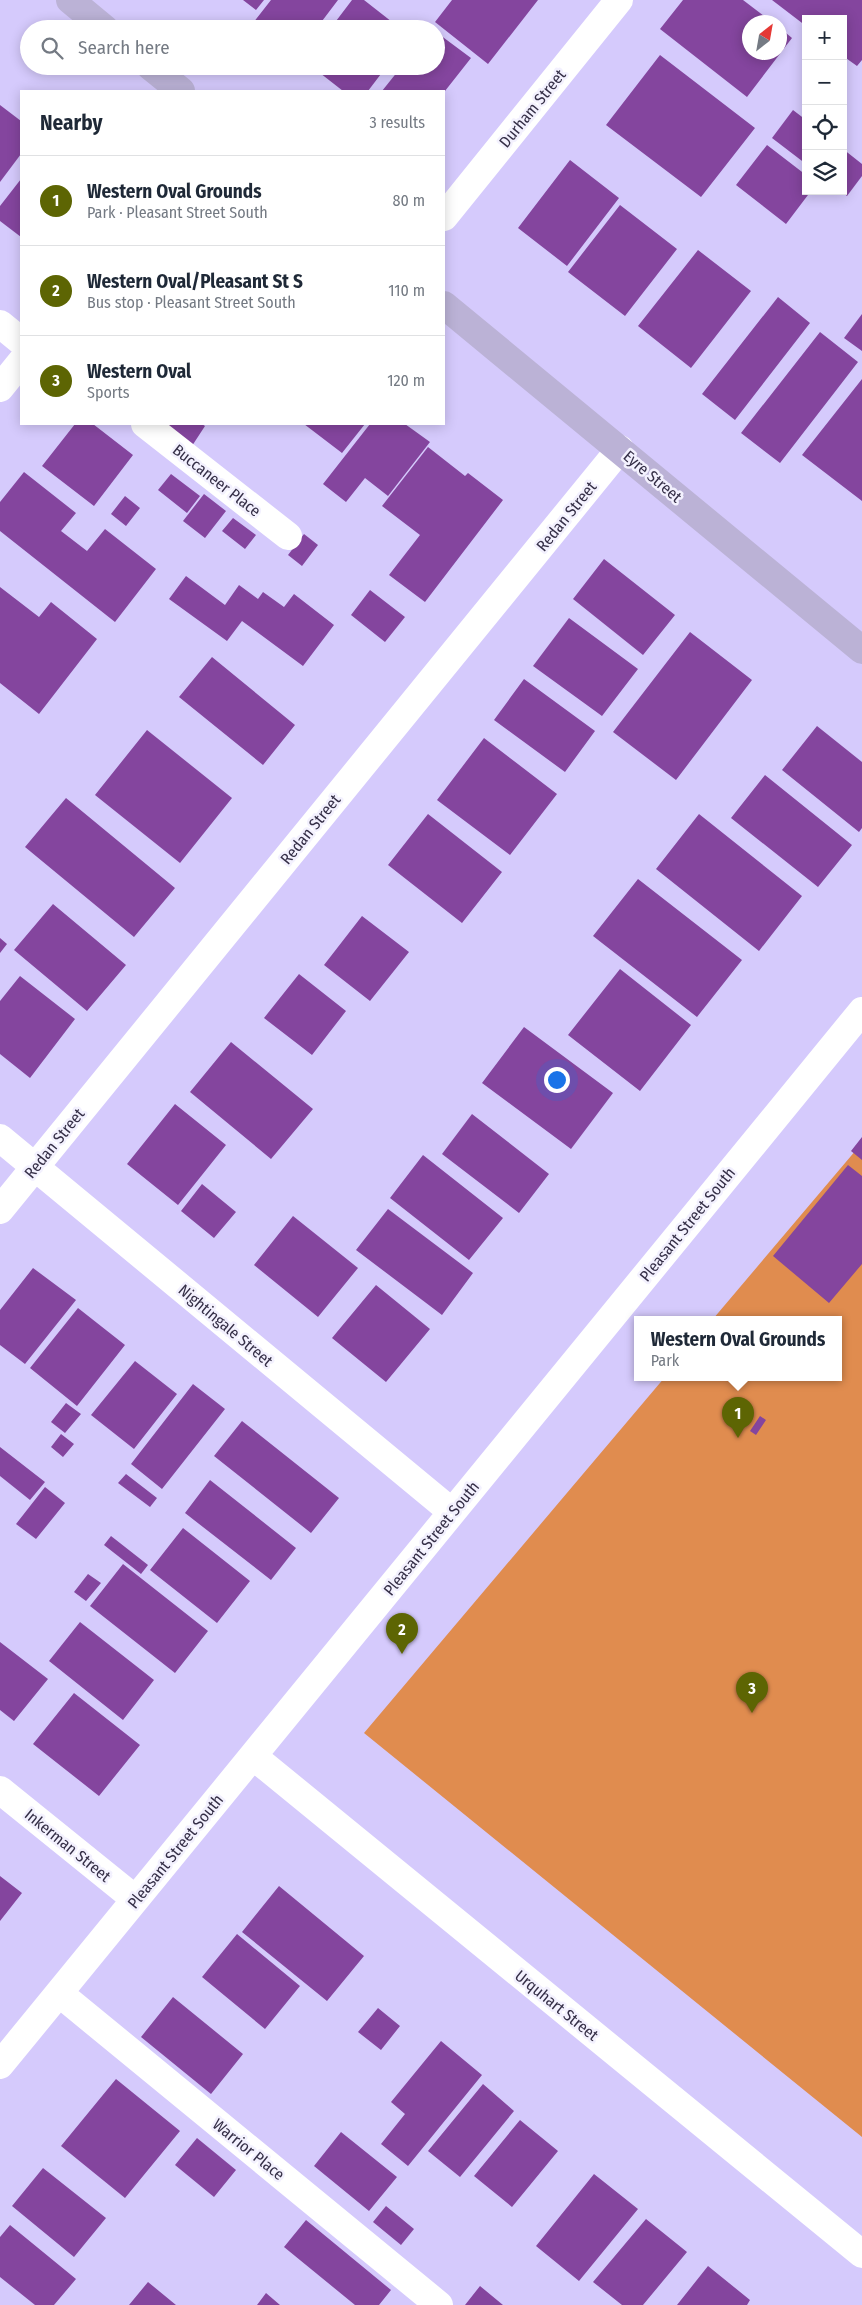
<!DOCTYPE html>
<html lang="en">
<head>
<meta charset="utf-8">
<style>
  body { margin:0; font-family:"Fira Sans Condensed",sans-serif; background:#f6f6f7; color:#1f2937 }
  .controls { position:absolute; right:15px; top:15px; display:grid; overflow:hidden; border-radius:0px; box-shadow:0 2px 12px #0003 }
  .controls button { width:45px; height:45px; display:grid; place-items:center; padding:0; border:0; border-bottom:1px solid #e0e1e3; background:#fff; color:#1f2937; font:25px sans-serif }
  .compass { position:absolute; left:742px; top:15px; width:45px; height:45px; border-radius:50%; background:#fff; box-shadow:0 2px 12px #0003; rotate:31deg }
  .you { position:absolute; left:556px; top:1079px; width:18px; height:18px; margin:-12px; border:4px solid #fff; border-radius:50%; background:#1a73e8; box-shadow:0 0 0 8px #1a73e833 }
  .badge { display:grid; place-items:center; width:32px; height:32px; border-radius:50%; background:#5d6503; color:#fff; font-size:16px; font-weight:700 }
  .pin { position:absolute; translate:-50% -41px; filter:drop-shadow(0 1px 2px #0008) }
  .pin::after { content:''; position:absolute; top:26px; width:18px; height:15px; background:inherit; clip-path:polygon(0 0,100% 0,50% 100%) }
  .popup { position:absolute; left:634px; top:1316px; width:208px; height:65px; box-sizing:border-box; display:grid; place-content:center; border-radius:0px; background:#fff; filter:drop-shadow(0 1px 4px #0005); font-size:16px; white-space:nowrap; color:#747a83 }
  .popup b { font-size:19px; color:#1f2937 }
  .popup::after { content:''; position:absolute; left:50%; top:100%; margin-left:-10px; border:10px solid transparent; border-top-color:#fff }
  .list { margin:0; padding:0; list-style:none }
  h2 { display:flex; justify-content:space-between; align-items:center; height:65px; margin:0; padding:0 20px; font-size:21px }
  h2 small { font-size:16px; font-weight:400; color:#747a83 }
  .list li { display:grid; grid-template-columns:32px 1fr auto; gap:15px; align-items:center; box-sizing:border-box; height:90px; padding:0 20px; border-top:1px solid #e0e1e3 }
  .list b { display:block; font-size:19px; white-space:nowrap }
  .list p { margin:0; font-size:16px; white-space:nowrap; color:#747a83 }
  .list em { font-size:16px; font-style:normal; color:#747a83 }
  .icon { flex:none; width:28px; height:28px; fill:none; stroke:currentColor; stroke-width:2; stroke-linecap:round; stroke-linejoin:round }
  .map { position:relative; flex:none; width:862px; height:2305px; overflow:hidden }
  .search { position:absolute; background:#fff; box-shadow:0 2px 12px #0003; left:20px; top:20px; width:425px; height:55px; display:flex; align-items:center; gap:12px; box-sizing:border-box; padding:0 18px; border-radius:28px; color:#747a83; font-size:19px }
  .panel { position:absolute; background:#fff; box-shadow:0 2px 12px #0003; left:20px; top:90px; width:425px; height:335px; border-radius:0px }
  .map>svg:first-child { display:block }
</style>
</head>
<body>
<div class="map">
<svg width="862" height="2305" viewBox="0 0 862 2305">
  <rect width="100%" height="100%" fill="#d5cafc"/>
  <path fill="#e08c4f" d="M 862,1143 L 862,2137 L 364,1733 L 665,1377 L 838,1377 L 838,1319 L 713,1319 Z"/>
  <path fill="#84459e" d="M 243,0 L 264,0 L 256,10 Z
    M 271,0 L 338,0 L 316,29 L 260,29 L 253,23 Z
    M 352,0 L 364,0 L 401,29 L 330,29 Z
    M 452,0 L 538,0 L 488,64 L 435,22 Z
    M 683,0 L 743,0 L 772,22 L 750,22 L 750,52 L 780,52 L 780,28 L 792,38 L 747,97 L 660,29 Z
    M 772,0 L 862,0 L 862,60 L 857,66 L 843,56 L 843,19 L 806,19 L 806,26 Z
    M 436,32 L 471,58 L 445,91 L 382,91 L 402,66 L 436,66 Z
    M 660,55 L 755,128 L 701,197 L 606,125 Z
    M 311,66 L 387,66 L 368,91 L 343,91 Z
    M 0,105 L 21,121 L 21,154 L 0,182 Z
    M 793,110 L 806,120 L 806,164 L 772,138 Z
    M 767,145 L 806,175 L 806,191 L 811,191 L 786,224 L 736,185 Z
    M 843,149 L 862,164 L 862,176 L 847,196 L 841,191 L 843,191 Z
    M 570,160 L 619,198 L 567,266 L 518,228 Z
    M 21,179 L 21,237 L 0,221 L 0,206 Z
    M 620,205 L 677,249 L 625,316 L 568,272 Z
    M 698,250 L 751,291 L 691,368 L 638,326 Z
    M 778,297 L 810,323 L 735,420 L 702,394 Z
    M 862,314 L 862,351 L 844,338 Z
    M 820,332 L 858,362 L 780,463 L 741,433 Z
    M 862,379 L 862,501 L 802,455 Z
    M 75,424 L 93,424 L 133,455 L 94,506 L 42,466 Z
    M 159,424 L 202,424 L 205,426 L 190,449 Z
    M 304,424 L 365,424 L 342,453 Z
    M 370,424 L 405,424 L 430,442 L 388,496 L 365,478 L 346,502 L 323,484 Z
    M 428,447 L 465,476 L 468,473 L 503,500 L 425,602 L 389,575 L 420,535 L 382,506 Z
    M 24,472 L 76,513 L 61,531 L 87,551 L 105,529 L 156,569 L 115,622 L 0,531 L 0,502 Z
    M 171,474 L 200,496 L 187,513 L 158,490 Z
    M 204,494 L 226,511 L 205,538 L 183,521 Z
    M 125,496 L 140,508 L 126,526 L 111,514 Z
    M 233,518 L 256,535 L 245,549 L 222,531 Z
    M 304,534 L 318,545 L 302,566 L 288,555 Z
    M 604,559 L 675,615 L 643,655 L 573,599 Z
    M 186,576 L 225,605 L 239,585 L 258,599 L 263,592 L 284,607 L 294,594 L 334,625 L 303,666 L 242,621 L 227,641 L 169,599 Z
    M 0,587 L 39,617 L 51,602 L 97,639 L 39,714 L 0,683 Z
    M 370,590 L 405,617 L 385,642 L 351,615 Z
    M 569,618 L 638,669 L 602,716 L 533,666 Z
    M 690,632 L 752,680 L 676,780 L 613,732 Z
    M 212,657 L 295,725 L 263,765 L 179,697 Z
    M 524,679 L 595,731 L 565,772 L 494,720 Z
    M 817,726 L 862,762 L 862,828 L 859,832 L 782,770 Z
    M 147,730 L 232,798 L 180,863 L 95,795 Z
    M 484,738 L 557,794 L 510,855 L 437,800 Z
    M 765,775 L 852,845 L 818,887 L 731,818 Z
    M 66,798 L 175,888 L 134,937 L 25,847 Z
    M 428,814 L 502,872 L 462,923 L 388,865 Z
    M 699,814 L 802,896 L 759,951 L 656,869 Z
    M 638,879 L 742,960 L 697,1017 L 593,936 Z
    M 53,904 L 126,965 L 87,1011 L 14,950 Z
    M 362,916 L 409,952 L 370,1001 L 324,965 Z
    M 0,938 L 7,944 L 0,953 Z
    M 620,969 L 691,1025 L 640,1091 L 568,1035 Z
    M 299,974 L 346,1011 L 312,1055 L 264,1018 Z
    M 20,976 L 75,1019 L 30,1078 L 0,1054 L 0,1001 Z
    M 524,1027 L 613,1093 L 571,1149 L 482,1083 Z
    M 231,1042 L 313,1109 L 271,1159 L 190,1092 Z
    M 175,1104 L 226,1145 L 178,1205 L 127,1164 Z
    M 472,1114 L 549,1174 L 519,1213 L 442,1154 Z
    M 862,1137 L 862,1160 L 851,1151 Z
    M 423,1155 L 503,1218 L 469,1260 L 390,1198 Z
    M 848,1165 L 862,1176 L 862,1264 L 829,1303 L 773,1256 Z
    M 202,1184 L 236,1212 L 214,1238 L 181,1211 Z
    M 388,1209 L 473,1273 L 442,1315 L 356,1250 Z
    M 293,1216 L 358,1268 L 318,1317 L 254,1265 Z
    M 33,1268 L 76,1300 L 25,1364 L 0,1345 L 0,1310 Z
    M 376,1285 L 430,1329 L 386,1382 L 332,1338 Z
    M 78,1308 L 125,1345 L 77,1406 L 30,1368 Z
    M 135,1361 L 177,1394 L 134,1449 L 91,1415 Z
    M 193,1384 L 225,1409 L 162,1489 L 131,1464 Z
    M 66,1403 L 81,1414 L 65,1433 L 51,1422 Z
    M 760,1416 L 766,1420 L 756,1435 L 750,1431 Z
    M 242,1421 L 339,1498 L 311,1533 L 214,1456 Z
    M 61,1434 L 74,1444 L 63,1457 L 51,1447 Z
    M 0,1447 L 45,1482 L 30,1500 L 0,1476 Z
    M 126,1474 L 157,1498 L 150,1507 L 118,1483 Z
    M 210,1480 L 296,1548 L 271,1580 L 185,1513 Z
    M 45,1487 L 65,1503 L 36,1539 L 16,1524 Z
    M 183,1528 L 250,1581 L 217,1623 L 150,1570 Z
    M 111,1536 L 148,1565 L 141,1574 L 104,1545 Z
    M 123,1564 L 208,1631 L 175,1673 L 90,1606 Z
    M 88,1574 L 101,1583 L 86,1601 L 74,1592 Z
    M 80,1622 L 154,1680 L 123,1720 L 49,1661 Z
    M 0,1642 L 48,1679 L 14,1721 L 0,1710 Z
    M 74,1693 L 140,1745 L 99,1796 L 33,1744 Z
    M 0,1876 L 22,1893 L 0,1921 Z
    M 279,1886 L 364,1956 L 327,2001 L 242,1932 Z
    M 237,1934 L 300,1986 L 265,2029 L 202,1977 Z
    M 173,1997 L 243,2054 L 211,2094 L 141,2037 Z
    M 378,2008 L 400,2026 L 381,2050 L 358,2032 Z
    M 441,2041 L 482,2075 L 408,2166 L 381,2144 L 405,2114 L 391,2102 Z
    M 116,2079 L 180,2131 L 125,2198 L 61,2146 Z
    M 483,2084 L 514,2111 L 460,2177 L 428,2151 Z
    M 520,2120 L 558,2151 L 512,2207 L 474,2176 Z
    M 341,2132 L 397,2177 L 369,2211 L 314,2166 Z
    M 197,2138 L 236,2170 L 214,2197 L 175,2165 Z
    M 43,2168 L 106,2218 L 74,2257 L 12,2206 Z
    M 594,2174 L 638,2209 L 579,2281 L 536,2246 Z
    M 386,2206 L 414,2229 L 401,2245 L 373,2222 Z
    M 646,2219 L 687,2252 L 643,2305 L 622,2305 L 593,2282 Z
    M 306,2220 L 391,2290 L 379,2305 L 355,2305 L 284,2247 Z
    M 10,2225 L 76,2279 L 54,2305 L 35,2305 L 0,2277 L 0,2237 Z
    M 708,2266 L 750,2300 L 747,2305 L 677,2305 Z
    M 148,2282 L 176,2305 L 129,2305 Z
    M 480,2286 L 503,2305 L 465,2305 Z
    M 266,2293 L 280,2305 L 257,2305 Z"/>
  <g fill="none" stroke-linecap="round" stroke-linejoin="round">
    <path stroke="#fff" stroke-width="28" d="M 444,217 L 619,0
      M 0,324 L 21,341
      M 0,388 L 21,362
      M 145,424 L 288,536
      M 0,1138 L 452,1512
      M 0,1210 L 620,449
      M 253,1756 L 862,2254
      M 0,1790 L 135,1899
      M 59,1993 L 439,2305
      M 0,2065 L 862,1011"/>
    <path stroke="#bbb2d6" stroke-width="28" d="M 70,0 L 105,29
      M 150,66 L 181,91
      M 444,305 L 862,650"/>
  </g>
  <g text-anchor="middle" stroke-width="5" stroke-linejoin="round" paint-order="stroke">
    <g font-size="16" fill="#352f47" stroke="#f3f1fe">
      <text transform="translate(532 108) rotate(-51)" y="6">Durham Street</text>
      <text transform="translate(653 476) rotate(40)" y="6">Eyre Street</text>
      <text transform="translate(217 480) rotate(38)" y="6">Buccaneer Place</text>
      <text transform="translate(566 516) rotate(-51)" y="6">Redan Street</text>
      <text transform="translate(310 829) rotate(-51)" y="6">Redan Street</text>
      <text transform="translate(54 1143) rotate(-51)" y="6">Redan Street</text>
      <text transform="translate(687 1224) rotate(-51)" y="6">Pleasant Street South</text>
      <text transform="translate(226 1325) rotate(40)" y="6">Nightingale Street</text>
      <text transform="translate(431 1538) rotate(-51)" y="6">Pleasant Street South</text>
      <text transform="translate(68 1845) rotate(39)" y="6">Inkerman Street</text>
      <text transform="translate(175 1851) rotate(-51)" y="6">Pleasant Street South</text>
      <text transform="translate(557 2005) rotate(39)" y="6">Urquhart Street</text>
      <text transform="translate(249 2149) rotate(39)" y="6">Warrior Place</text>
    </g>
  </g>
</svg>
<div class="controls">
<button>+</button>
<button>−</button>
<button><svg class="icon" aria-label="locate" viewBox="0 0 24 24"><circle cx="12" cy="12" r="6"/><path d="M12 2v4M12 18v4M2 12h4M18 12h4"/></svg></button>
<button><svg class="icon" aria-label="layers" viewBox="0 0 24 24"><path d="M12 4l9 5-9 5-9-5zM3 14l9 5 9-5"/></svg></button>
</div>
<svg class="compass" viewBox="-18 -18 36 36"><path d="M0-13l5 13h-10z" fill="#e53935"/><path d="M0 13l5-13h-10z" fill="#747a83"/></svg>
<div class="you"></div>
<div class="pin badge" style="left:738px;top:1438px">1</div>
<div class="popup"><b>Western Oval Grounds</b>Park</div>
<div class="pin badge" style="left:402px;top:1654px">2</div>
<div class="pin badge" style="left:752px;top:1713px">3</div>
<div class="search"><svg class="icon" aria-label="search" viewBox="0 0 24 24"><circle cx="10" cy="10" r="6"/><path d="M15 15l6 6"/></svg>Search here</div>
<section class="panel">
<h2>Nearby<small>3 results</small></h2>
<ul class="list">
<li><span class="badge">1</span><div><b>Western Oval Grounds</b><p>Park · Pleasant Street South</p></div><em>80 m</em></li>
<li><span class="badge">2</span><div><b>Western Oval/Pleasant St S</b><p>Bus stop · Pleasant Street South</p></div><em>110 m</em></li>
<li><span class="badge">3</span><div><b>Western Oval</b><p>Sports</p></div><em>120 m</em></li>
</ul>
</section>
</div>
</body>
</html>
